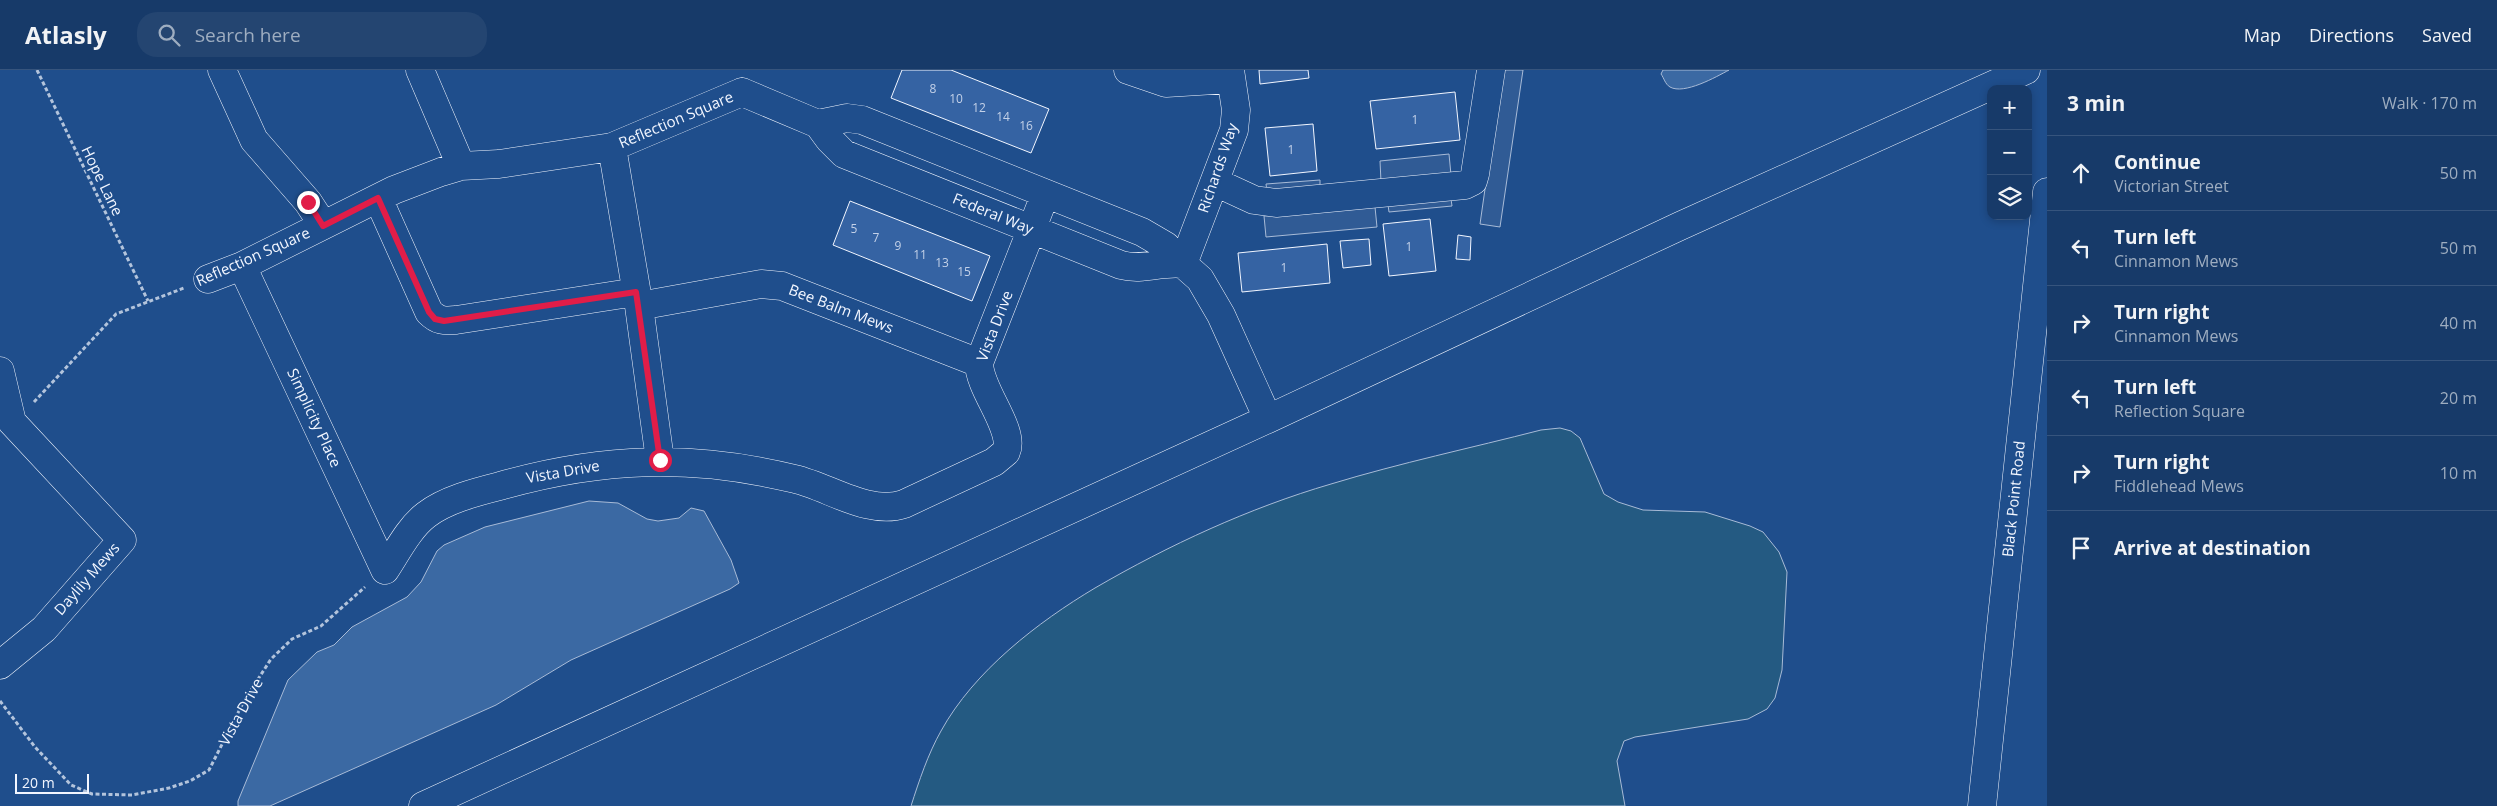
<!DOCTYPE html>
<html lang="en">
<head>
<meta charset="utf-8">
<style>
  body { margin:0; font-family:"Open Sans",sans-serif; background:#244571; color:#f1f3f6 }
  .controls { position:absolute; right:15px; top:15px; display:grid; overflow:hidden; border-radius:10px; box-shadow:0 2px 8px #0003 }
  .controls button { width:45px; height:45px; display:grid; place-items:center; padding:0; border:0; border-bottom:1px solid #36547d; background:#173a69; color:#f1f3f6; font:25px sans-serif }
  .scale { position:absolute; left:15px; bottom:12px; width:74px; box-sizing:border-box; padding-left:5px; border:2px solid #f2f6ff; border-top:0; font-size:14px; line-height:18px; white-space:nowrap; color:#f2f6ff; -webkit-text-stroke:4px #1f4e8c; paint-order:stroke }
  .stop { position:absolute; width:15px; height:15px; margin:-11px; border:4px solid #e11d48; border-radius:50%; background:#fff }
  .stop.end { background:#e11d48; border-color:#fff; box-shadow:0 1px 5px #0008 }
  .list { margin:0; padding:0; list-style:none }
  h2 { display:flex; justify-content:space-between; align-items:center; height:65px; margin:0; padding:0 20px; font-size:21px }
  h2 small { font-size:16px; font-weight:400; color:#9eadc0 }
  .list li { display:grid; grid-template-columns:32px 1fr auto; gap:15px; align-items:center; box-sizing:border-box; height:75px; padding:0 20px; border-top:1px solid #36547d }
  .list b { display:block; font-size:19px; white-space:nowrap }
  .list p { margin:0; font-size:16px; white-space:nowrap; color:#9eadc0 }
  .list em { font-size:16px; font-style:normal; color:#9eadc0 }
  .icon { flex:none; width:28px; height:28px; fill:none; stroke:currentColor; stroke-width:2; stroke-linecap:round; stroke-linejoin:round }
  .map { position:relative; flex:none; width:2047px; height:736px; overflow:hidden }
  header { display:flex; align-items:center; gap:30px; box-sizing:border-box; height:70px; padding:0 25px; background:#173a69; border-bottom:1px solid #36547d }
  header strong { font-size:24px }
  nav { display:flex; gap:28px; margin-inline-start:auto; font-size:18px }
  .search { width:350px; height:45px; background:#244571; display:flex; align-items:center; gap:12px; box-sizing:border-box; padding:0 18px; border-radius:20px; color:#9eadc0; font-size:19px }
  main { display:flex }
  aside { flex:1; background:#173a69 }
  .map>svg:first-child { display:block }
</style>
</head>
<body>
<header>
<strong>Atlasly</strong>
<div class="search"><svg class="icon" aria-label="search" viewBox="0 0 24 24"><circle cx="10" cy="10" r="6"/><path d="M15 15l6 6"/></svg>Search here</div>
<nav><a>Map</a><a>Directions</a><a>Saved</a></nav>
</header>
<main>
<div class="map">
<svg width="2047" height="736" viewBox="0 0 2047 736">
  <rect width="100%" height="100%" fill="#1f4e8c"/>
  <path fill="#245a82" stroke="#a8bbd7" d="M 1560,358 L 1571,361 L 1580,368 L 1604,424 L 1618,432 L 1643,440 L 1705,442 L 1750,456 L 1763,462 L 1779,482 L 1787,502 L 1782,600 L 1775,628 L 1767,639 L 1748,649 L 1635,667 L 1624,671 L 1617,691 L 1625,736 L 911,736 C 919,711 928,684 941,661 C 974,601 1038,552 1095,518 C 1169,475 1249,438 1331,414 C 1400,393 1471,378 1541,360 Z"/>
  <path fill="#305b95" stroke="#a8bbd7" d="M 1502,0 L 1523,0 L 1500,157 L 1480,154 Z
    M 1449,84 L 1451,105 L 1381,112 L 1380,91 Z
    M 1320,110 L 1320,119 L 1267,122 L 1266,114 Z
    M 1451,129 L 1452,136 L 1389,142 L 1388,135 Z
    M 1375,137 L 1377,157 L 1266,167 L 1264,146 Z"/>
  <path fill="#3b69a3" stroke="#a8bbd7" d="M 1663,0 L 1729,0 C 1716,7 1684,25 1670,17 C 1665,14 1664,8 1661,4 Z
    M 589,431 L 618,433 L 647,449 L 658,451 L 679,448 L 691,438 L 704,441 L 731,490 L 739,513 L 730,519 L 571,590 L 496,635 L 270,736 L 238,736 L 238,731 L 288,610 L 317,582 L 334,575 L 352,557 L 407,527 L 421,512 L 437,481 L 444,475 L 485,457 Z"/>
  <path fill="#3563a3" stroke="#f2f6ff" d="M 902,0 L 951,0 L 1049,39 L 1031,83 L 891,28 Z
    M 1259,0 L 1308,0 L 1309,8 L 1260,14 Z
    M 1455,22 L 1460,70 L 1376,79 L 1370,31 Z
    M 1313,54 L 1317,101 L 1270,106 L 1265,58 Z
    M 850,131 L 990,186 L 972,231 L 833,175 Z
    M 1430,149 L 1436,201 L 1389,206 L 1383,154 Z
    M 1458,165 L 1471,167 L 1470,190 L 1456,189 Z
    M 1369,169 L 1371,195 L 1343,198 L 1340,171 Z
    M 1327,174 L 1330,213 L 1242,222 L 1238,183 Z"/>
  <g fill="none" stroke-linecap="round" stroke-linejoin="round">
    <g stroke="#f2f6ff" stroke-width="29">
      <path id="minor" d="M 222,0 L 254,70 L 308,132 L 323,155
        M 420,0 L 461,96
        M 1128,0 L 1166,13 L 1231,9
        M 1230,0 L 1236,40 L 1234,60 L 1183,194 L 1200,209 L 1221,245 L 1268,349
        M 742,22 L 818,54 L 829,69 L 844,84 L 1121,195 C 1143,201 1162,191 1183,194 L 1166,176 L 1142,162 L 862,50 L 847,48 L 818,54
        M 612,77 L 639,236 L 660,390
        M 1215,112 L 1254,130 L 1276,133 L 1465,115 L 1473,111 L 1475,104 L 1491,0
        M 378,128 L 429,242 C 438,251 444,251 456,250 L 636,222
        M 242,196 L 385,500
        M 208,209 L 242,196 L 394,120 L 441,102 L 461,96 L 499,94 L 612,77 L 742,22
        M 639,236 L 761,214 L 782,216 L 979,293
        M 0,301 L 12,352 L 122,470 L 44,559 L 0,595
        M 385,500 C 397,482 409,458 426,445 C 445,430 476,422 500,416 C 602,387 692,384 795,409 C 829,417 869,446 904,434 L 994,392 L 1006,382 C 1016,360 979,320 979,293 L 1045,125
        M 423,736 L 1268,349 L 1680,156 L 2026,0"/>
    </g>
    <g stroke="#f2f6ff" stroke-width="29">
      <path id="major" d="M 1982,736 L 2047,122"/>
    </g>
    <path stroke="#b3c4dc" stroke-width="3" stroke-dasharray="4 2.5" stroke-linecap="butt" d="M 37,0 L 148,231
      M 34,332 L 116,244 L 184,218
      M 0,631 L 35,677 L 71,715 L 92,724 L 132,725 L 169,718 L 190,711 L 209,700 L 244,631 L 271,589 L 292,569 L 321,556 L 365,517"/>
    <use href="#minor" stroke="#1f4e8c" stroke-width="28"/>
    <use href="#major" stroke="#1f4e8c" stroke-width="28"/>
  </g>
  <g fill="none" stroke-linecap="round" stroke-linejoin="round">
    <path stroke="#e11d48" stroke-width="6" d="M 308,132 L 323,156 L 378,128 L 429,242 L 435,249 L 444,251 L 636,222 L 660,390"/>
  </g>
  <g text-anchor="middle" stroke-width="4" stroke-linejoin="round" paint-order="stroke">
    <g font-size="12" fill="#c3d1e8">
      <text x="933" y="23">8</text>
      <text x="956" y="33">10</text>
      <text x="979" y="42">12</text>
      <text x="1003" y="51">14</text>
      <text x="1415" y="54">1</text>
      <text x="1026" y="60">16</text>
      <text x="1291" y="84">1</text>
      <text x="854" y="163">5</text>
      <text x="876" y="172">7</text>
      <text x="898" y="180">9</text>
      <text x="1409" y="181">1</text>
      <text x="920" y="189">11</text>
      <text x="942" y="197">13</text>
      <text x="1284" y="202">1</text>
      <text x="964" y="206">15</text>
    </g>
    <g font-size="15" fill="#f2f6ff" stroke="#1f4e8c">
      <text transform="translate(676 50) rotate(-23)" y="5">Reflection Square</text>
      <text transform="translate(1218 98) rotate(-71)" y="5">Richards Way</text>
      <text transform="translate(102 111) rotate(64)" y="5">Hope Lane</text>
      <text transform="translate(993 144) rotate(22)" y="5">Federal Way</text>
      <text transform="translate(253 187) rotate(-24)" y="5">Reflection Square</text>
      <text transform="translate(841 239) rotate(21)" y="5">Bee Balm Mews</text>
      <text transform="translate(995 256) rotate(-69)" y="5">Vista Drive</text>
      <text transform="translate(314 348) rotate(65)" y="5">Simplicity Place</text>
      <text transform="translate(563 402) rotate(-10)" y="5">Vista Drive</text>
      <text transform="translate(2014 429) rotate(-84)" y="5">Black Point Road</text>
      <text transform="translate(87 509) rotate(-49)" y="5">Daylily Mews</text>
      <text transform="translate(241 642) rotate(-61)" y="5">Vista Drive</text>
    </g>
  </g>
</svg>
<div class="controls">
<button>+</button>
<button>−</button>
<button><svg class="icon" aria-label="layers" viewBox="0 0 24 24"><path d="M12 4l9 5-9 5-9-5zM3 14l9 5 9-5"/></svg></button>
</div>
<div class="scale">20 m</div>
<div class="stop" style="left:660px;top:390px"></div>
<div class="stop end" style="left:308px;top:132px"></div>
</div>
<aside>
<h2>3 min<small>Walk · 170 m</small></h2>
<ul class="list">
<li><svg class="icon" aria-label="ahead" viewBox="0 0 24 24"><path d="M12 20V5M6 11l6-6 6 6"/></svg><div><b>Continue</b><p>Victorian Street</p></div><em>50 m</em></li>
<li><svg class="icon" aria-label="left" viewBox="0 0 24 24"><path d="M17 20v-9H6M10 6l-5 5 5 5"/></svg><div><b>Turn left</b><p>Cinnamon Mews</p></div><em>50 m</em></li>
<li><svg class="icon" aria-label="right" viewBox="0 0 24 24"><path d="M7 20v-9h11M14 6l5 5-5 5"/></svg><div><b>Turn right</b><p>Cinnamon Mews</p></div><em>40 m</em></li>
<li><svg class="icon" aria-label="left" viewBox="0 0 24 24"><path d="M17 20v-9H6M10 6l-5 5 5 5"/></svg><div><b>Turn left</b><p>Reflection Square</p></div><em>20 m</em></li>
<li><svg class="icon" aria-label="right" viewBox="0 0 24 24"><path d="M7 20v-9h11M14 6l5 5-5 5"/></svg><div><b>Turn right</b><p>Fiddlehead Mews</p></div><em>10 m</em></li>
<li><svg class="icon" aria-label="arrive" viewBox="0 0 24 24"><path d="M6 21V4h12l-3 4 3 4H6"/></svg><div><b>Arrive at destination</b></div></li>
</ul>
</aside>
</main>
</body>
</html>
